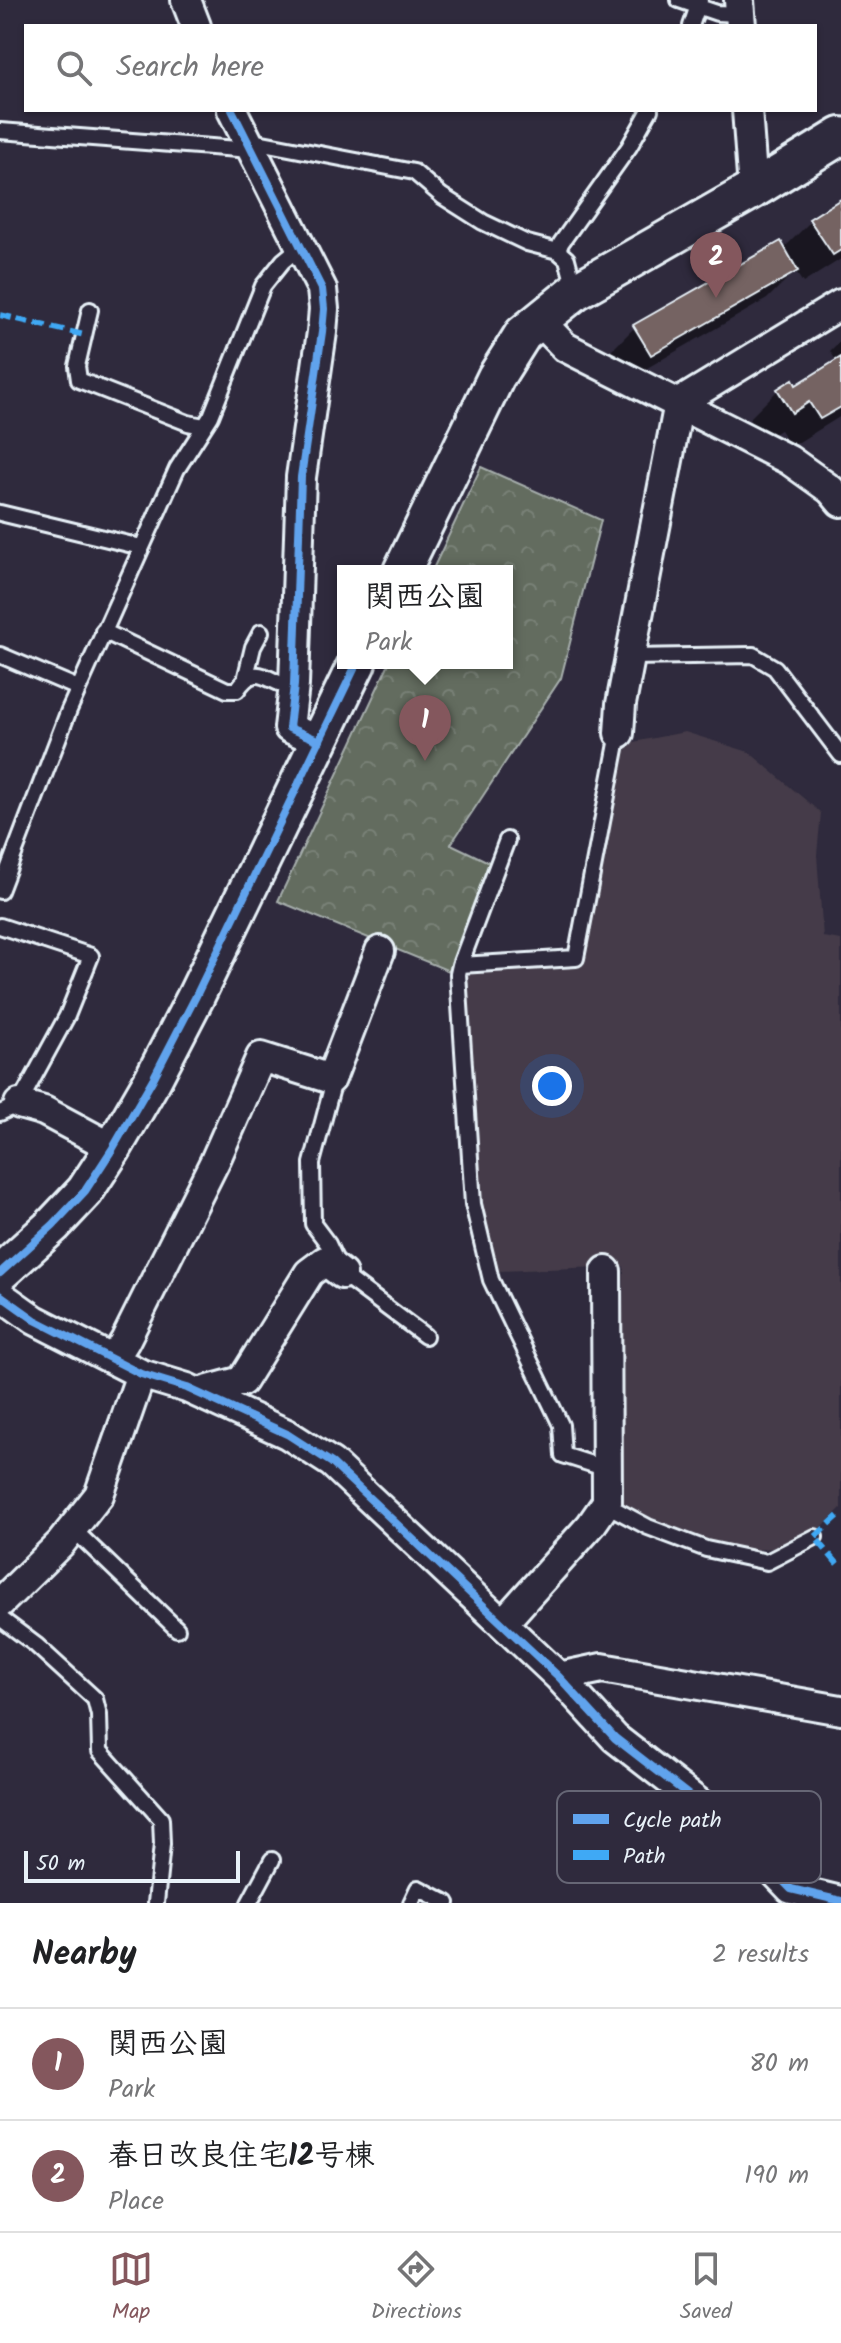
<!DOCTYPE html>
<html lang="en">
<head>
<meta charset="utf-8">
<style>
  body { margin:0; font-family:Kalam,"Klee One",sans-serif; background:#f2f2f2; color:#202124 }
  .scale { position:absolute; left:24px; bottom:20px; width:216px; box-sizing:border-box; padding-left:8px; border:4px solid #e8f1f8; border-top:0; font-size:22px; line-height:28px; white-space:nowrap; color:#e8f1f8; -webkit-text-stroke:6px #2f2a3d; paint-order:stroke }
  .you { position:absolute; left:552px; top:1086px; width:28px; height:28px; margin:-20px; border:6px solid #fff; border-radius:50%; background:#1a73e8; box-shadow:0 0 0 12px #1a73e833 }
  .badge { display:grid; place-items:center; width:52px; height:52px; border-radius:50%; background:#84575d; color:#fff; font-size:26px; font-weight:700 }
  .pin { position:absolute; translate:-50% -66px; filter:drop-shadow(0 2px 4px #0008) }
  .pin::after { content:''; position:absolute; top:42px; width:28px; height:24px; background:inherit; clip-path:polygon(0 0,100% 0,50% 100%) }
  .popup { position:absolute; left:337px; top:565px; width:176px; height:104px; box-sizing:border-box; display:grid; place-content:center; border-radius:0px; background:#fff; filter:drop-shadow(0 2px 6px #0005); font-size:26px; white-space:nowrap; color:#757577 }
  .popup b { font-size:30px; color:#202124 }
  .popup::after { content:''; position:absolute; left:50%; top:100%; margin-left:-16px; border:16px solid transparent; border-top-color:#fff }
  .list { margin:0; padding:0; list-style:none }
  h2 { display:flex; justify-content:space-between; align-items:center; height:104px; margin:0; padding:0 32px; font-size:34px }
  h2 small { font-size:26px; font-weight:400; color:#757577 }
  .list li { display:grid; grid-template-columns:52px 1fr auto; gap:24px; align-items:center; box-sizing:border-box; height:112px; padding:0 32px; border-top:2px solid #e0e0e0 }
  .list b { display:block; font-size:30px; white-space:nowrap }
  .list p { margin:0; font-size:26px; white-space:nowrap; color:#757577 }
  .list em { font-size:26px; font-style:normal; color:#757577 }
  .icon { flex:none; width:44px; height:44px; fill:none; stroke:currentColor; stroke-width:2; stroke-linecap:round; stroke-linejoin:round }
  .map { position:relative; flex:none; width:841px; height:1903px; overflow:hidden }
  .search { position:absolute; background:#fff; box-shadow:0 2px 6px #0004; left:24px; right:24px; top:24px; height:88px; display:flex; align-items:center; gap:20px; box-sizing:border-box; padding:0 28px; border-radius:0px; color:#757577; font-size:30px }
  .sheet { height:328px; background:#fff }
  nav { display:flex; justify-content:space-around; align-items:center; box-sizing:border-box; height:112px; border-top:2px solid #e0e0e0; background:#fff; font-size:22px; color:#757577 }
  nav a { display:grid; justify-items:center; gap:4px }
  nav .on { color:#84575d }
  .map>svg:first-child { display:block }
</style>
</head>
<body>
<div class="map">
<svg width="841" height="1903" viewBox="0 0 841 1903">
  <defs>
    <pattern id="forest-crowns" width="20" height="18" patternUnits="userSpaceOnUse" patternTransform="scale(2)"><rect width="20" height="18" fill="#636c5f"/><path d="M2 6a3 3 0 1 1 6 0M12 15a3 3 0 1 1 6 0" fill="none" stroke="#798177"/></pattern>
  </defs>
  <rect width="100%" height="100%" fill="#2f2a3d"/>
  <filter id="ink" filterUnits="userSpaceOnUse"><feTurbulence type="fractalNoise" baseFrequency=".0125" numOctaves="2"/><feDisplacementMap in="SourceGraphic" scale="16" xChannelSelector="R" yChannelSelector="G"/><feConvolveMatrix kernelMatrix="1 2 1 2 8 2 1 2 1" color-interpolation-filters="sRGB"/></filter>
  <g filter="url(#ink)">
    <path fill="#443b48" d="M 685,732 L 749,752 L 821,813 L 817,855 L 823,937 L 841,940 L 841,1508 L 814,1535 L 773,1548 L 752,1550 L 709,1540 L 619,1505 L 624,1266 L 497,1271 L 477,1202 L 465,973 L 467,969 L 579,962 L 623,744 Z"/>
    <path fill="url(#forest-crowns)" stroke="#a6aeac" stroke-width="2" d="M 481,467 L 601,520 L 561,678 L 451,844 L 495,865 L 454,973 L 278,901 L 389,663 L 507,663 L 507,571 L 432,571 Z"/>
    <path fill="#0007" d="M 841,202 L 841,259 L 803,283 L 795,271 L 767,299 L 621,383 L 606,356 L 635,327 L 783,249 L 811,221 Z
      M 841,340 L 841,416 L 791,447 L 780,430 L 762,441 L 749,419 L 778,390 L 796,388 L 837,362 L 830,351 Z"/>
    <path fill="#756362" stroke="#e8f1f8" stroke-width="2" d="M 841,199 L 841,250 L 833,255 L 809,219 Z
      M 781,241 L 798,271 L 651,355 L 633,325 Z
      M 841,357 L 841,407 L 820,419 L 809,402 L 792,413 L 777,389 L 793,379 L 796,385 Z"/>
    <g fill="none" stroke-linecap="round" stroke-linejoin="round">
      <g stroke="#e8f1f8" stroke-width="20">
        <path id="service" d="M 679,0 L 717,13 L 740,14
          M 691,26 L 700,0
          M 0,131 L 251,150
          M 247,140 L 414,172 L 442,196 L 483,222 L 527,243 L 558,251 L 567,259 L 575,289
          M 558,251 L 561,243 L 629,147 L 650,110
          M 90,310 L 77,366 L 79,380 L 188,423 L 204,426
          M 0,513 L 141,547
          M 103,631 L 227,690 L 237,690 C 257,660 267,683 294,688
          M 0,655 L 78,688
          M 631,657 L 753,655 L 775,668 L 841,755
          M 246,676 L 253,647 L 261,632
          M 0,891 L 69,710 L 177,469 L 211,416 L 263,286 L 283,261 L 300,247
          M 0,926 L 91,956 L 67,1016 L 19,1104 L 0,1113
          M 460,965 L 507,840
          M 331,1079 L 332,1088 L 312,1163 L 313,1224 L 328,1244 L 342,1274 L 425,1336
          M 607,1469 L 563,1455 L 561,1425 L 491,1280 L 473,1204 L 458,974 L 460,965 L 576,958 L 619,733
          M 605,1504 L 648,1527 L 706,1549 L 767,1562 L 815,1537
          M 73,1529 L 177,1629
          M 0,1618 L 36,1645 L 95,1699 L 99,1715 L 100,1751 L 161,1819 L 162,1844 L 156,1903
          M 249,1903 L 272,1860
          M 411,1903 L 418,1888 L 447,1903"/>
      </g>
      <g stroke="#e8f1f8" stroke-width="34">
        <path id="minor" d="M 186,0 L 196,26
          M 739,0 L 741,26
          M 232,110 L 322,289 L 324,309 L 322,332 L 301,477 L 294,685 L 289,728 L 320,741
          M 747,110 L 753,190
          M 539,320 L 565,347 L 789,460 L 831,490 L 841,502
          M 619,733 L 621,704 L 679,403 L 841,304
          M 19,1104 L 44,1111 L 113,1148
          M 0,1295 L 35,1320 L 141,1374 L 187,1388 L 287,1434 L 332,1463 L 559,1677 L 615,1738 L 736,1832 L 791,1889 L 841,1901
          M 113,1360 L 125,1341 L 215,1161 L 261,1057 L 331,1079 L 380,951
          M 198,1393 L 242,1381 L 309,1273 L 325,1261 L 342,1274
          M 0,1603 L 61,1543 L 99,1495 L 141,1374
          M 503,1623 L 591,1525 L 607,1502 L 606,1271
          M 559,1677 L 602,1668 L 841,1710"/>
      </g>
      <g stroke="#e8f1f8" stroke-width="42">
        <path id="tertiary" d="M 402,571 L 496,377 L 523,334 L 576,291 L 753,190 L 841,136
          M 0,1273 L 53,1225 L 85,1191 L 113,1148 L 153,1079 L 195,998 L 357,663"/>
      </g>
      <use href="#service" stroke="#2f2a3d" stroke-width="14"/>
      <use href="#minor" stroke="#2f2a3d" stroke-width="28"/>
      <use href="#tertiary" stroke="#2f2a3d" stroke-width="36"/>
      <path stroke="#3fa9f5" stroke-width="6" stroke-dasharray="12 6" stroke-linecap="butt" d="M 0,315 L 84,335
        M 838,1516 L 815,1537 L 841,1568"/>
      <g stroke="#2f2a3d" stroke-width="13">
        <path id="cycleway" d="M 232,110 L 322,289 L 324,309 L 322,332 L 301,477 L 294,685 L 289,728 L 320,741
          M 0,1273 L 53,1225 L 85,1191 L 113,1148 L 153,1079 L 195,998 L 357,663
          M 0,1295 L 35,1320 L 141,1374 L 187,1388 L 287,1434 L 332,1463 L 559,1677 L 615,1738 L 736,1832 L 791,1889 L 841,1901"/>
      </g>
      <use href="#cycleway" stroke="#60a3ed" stroke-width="8"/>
    </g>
  </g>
  <rect x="557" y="1791" width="264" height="92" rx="12" fill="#2f2a3d" stroke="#666675" stroke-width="2"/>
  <rect x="573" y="1814" width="36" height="10" fill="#60a3ed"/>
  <rect x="573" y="1850" width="36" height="10" fill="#3fa9f5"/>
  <g font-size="22" fill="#e8f1f8">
    <text x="623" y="1827">Cycle path</text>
    <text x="623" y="1863">Path</text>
  </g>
</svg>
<div class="scale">50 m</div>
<div class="you"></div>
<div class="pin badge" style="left:425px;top:761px">1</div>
<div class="popup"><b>関西公園</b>Park</div>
<div class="pin badge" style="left:716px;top:298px">2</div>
<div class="search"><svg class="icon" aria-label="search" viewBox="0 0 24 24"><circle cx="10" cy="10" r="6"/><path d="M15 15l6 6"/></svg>Search here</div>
</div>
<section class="sheet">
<h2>Nearby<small>2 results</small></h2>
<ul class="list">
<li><span class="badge">1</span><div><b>関西公園</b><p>Park</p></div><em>80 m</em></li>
<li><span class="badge">2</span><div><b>春日改良住宅12号棟</b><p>Place</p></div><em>190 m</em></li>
</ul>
</section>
<nav>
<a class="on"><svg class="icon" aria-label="map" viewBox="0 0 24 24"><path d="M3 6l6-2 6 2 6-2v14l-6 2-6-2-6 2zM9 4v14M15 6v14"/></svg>Map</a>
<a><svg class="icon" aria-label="directions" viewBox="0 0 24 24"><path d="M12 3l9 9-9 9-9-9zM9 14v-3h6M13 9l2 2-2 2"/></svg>Directions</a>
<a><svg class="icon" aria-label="saved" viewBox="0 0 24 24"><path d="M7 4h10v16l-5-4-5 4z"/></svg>Saved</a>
</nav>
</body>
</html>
